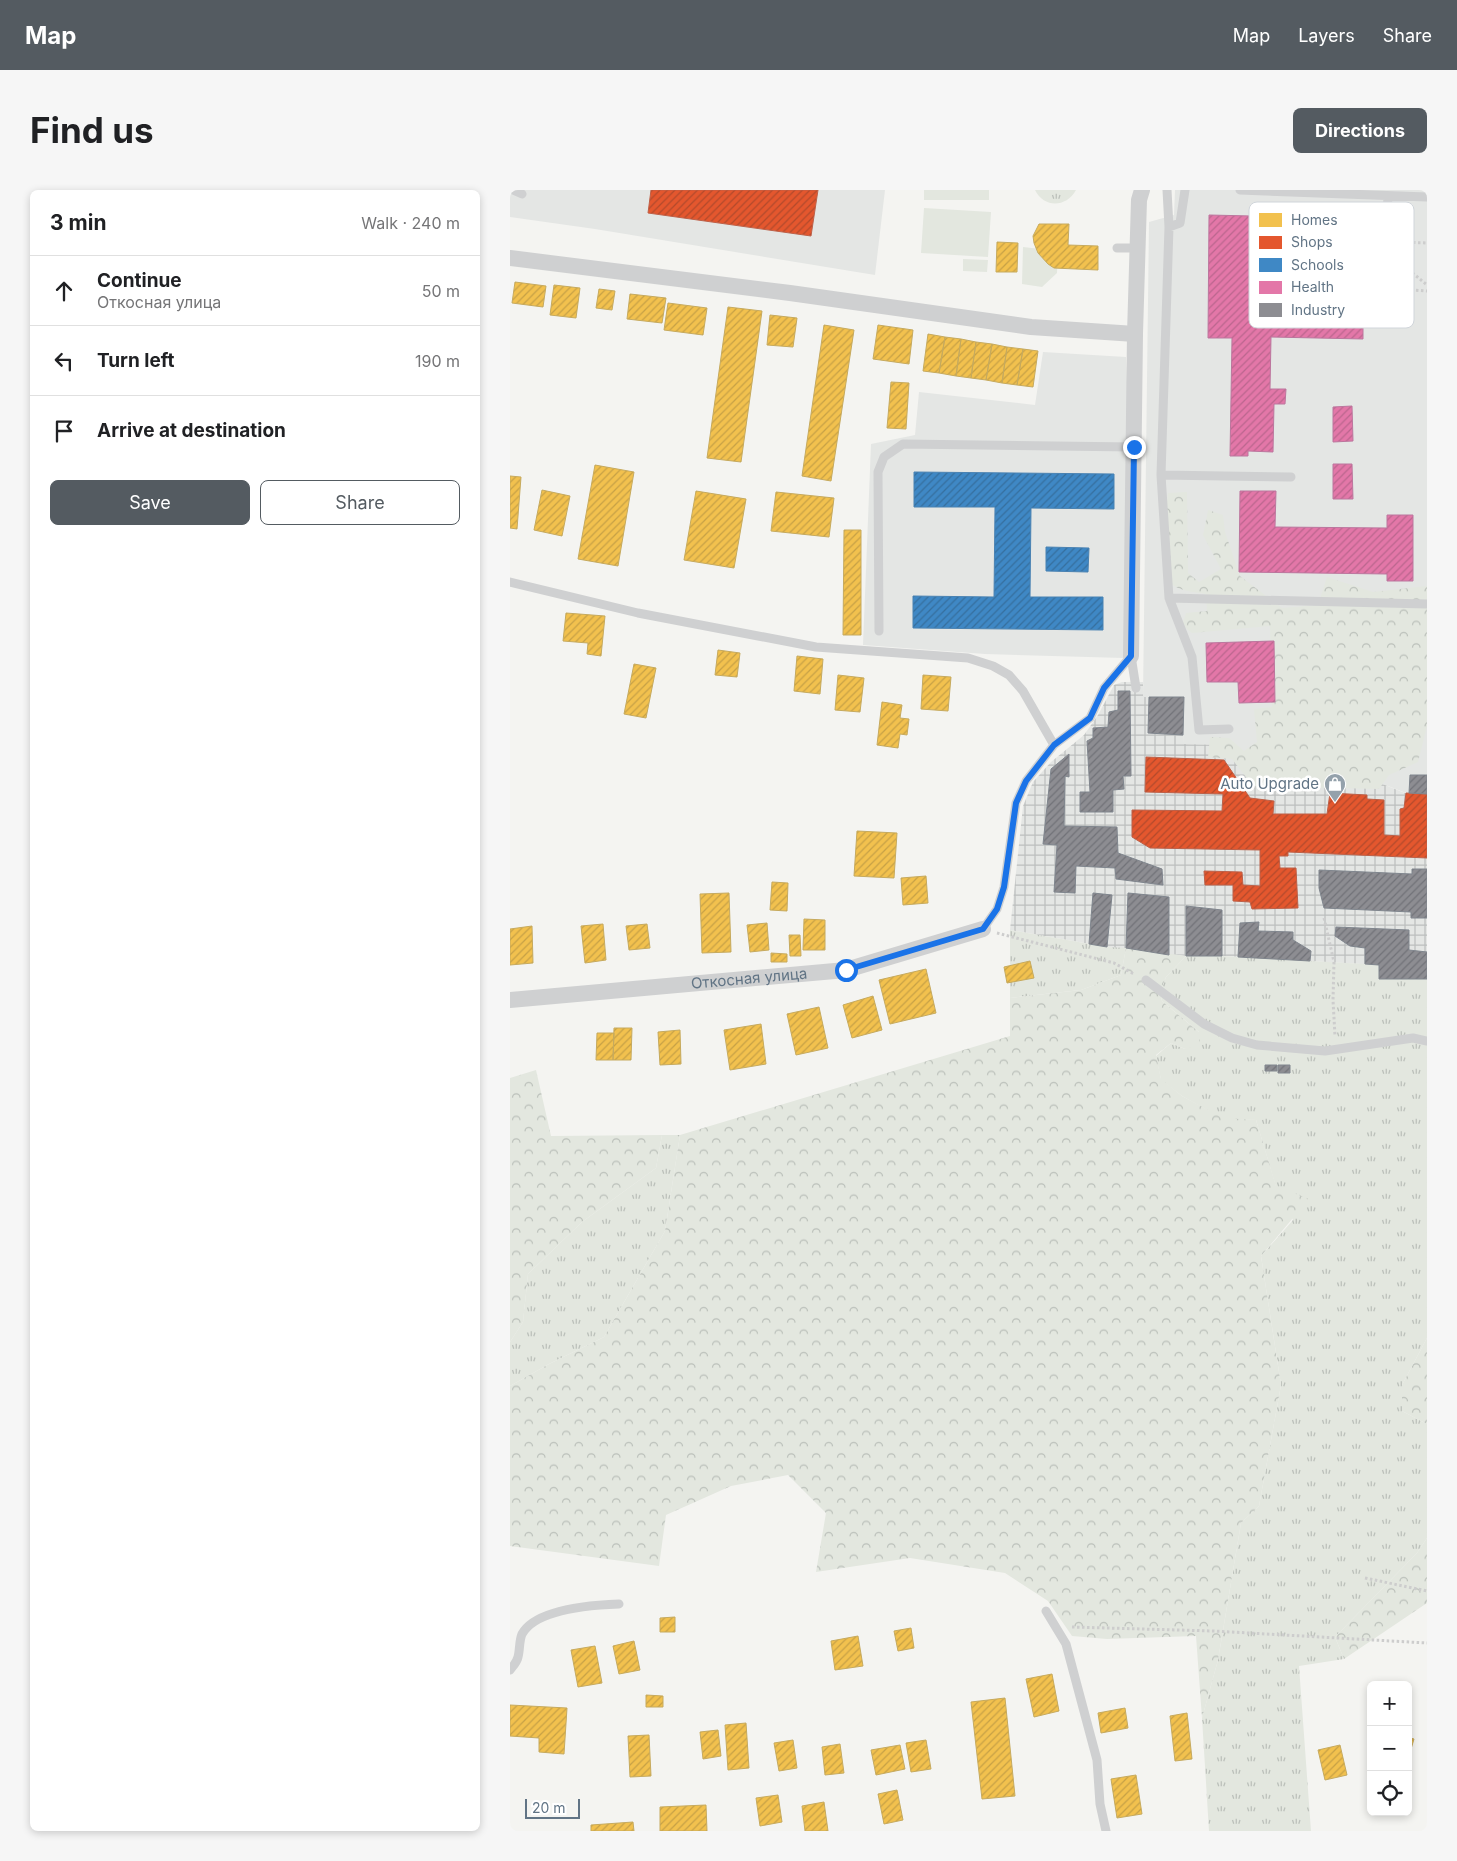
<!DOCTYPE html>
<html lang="en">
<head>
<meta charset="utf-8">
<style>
  body { margin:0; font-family:Inter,sans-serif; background:#f6f6f6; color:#202124 }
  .controls { position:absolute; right:15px; bottom:15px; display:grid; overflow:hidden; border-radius:8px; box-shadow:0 2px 8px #0003 }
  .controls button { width:45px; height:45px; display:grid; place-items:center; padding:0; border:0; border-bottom:1px solid #e0e0e0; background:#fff; color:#202124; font:25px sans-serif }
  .scale { position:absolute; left:15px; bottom:12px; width:55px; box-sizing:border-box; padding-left:5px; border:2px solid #617485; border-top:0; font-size:14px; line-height:18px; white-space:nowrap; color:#617485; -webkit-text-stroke:4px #fff; paint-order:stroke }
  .stop { position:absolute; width:15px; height:15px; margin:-11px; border:4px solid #1a73e8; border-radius:50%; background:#fff }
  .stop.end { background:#1a73e8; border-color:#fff; box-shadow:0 1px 5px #0008 }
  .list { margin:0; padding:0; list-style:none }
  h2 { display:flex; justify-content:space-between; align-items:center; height:65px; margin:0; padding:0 20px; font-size:21px }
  h2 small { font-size:16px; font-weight:400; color:#757577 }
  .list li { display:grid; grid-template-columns:32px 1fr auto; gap:15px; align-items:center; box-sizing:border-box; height:70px; padding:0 20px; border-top:1px solid #e0e0e0 }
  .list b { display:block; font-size:19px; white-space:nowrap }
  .list p { margin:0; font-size:16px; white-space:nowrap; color:#757577 }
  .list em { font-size:16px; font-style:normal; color:#757577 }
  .actions { display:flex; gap:10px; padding:15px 20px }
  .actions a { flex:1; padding:11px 0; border:1px solid #545b61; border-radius:8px; text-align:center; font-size:18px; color:#545b61 }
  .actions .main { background:#545b61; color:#fff }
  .icon { flex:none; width:28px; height:28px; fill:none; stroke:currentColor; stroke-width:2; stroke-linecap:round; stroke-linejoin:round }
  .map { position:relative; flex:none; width:917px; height:1641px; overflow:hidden; border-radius:8px }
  header { display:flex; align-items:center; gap:30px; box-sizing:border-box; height:70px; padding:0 25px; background:#545b61; color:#fff }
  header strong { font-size:24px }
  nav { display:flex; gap:28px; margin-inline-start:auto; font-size:18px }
  .intro { display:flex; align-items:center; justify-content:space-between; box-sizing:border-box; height:120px; padding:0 30px }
  h1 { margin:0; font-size:35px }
  .button { padding:12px 22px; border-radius:8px; background:#545b61; color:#fff; font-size:18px; font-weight:700 }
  main { display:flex; gap:30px; padding:0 30px }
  aside { flex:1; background:#fff; border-radius:8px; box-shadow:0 2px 8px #0003 }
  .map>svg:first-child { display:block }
</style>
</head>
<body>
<header>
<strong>Map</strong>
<nav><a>Map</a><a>Layers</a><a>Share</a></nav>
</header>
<div class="intro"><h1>Find us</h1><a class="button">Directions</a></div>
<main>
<aside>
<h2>3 min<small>Walk · 240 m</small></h2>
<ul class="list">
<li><svg class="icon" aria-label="ahead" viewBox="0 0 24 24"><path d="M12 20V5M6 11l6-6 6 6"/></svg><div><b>Continue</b><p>Откосная улица</p></div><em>50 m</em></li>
<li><svg class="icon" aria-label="left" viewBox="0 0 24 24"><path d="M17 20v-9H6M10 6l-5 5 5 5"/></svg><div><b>Turn left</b></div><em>190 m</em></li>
<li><svg class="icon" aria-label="arrive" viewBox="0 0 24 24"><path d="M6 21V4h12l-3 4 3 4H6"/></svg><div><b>Arrive at destination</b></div></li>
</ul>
<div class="actions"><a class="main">Save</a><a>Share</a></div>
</aside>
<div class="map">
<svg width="917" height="1641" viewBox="0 0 917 1641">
  <defs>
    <pattern id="industrial-grid" width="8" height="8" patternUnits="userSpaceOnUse" patternTransform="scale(1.25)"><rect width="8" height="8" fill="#e4e6e4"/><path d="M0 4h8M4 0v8" fill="none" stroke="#bcbfbe"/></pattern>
    <pattern id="grass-tufts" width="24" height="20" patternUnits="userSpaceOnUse" patternTransform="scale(1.25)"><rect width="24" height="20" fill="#e3e7df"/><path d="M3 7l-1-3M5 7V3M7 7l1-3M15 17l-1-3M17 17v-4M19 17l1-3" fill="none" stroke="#bbc0ba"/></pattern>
    <pattern id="forest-crowns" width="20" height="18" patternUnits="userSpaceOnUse" patternTransform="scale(1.25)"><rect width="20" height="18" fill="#e3e7df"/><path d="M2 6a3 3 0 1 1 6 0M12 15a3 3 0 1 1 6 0" fill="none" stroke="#bbc0ba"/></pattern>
    <pattern id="homes-hatch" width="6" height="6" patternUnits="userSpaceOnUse" patternTransform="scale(1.25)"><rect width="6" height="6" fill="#f2c14e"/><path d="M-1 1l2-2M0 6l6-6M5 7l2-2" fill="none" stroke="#c7a146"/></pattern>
    <pattern id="shops-hatch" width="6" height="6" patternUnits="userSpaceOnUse" patternTransform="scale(1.25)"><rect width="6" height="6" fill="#e4572e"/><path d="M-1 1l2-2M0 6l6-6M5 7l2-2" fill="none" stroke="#b24a2c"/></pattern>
    <pattern id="schools-hatch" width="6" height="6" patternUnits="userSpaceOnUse" patternTransform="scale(1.25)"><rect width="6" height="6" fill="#3f88c5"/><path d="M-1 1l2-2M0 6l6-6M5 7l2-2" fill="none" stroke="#366f9e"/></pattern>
    <pattern id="health-hatch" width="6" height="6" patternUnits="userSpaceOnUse" patternTransform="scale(1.25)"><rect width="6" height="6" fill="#e377a8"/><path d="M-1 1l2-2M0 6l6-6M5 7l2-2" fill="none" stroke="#bb668e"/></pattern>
    <pattern id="industry-hatch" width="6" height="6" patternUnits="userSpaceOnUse" patternTransform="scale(1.25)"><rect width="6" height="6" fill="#8d8d92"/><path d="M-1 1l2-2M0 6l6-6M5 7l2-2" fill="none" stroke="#717278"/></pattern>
  </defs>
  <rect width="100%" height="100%" fill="#f4f4f1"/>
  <path fill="#e4e6e4" d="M 0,0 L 375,0 L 365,85 L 85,39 L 0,27 Z
    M 665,0 L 917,0 L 917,604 L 896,603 L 865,591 L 743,587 L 720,555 L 673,554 L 674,508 L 633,507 L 639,32 L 664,25 Z
    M 533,162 L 616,167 L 618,216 L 614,468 L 475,464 L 353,455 L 361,254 L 405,245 L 409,202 L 525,215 Z"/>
  <path fill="url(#industrial-grid)" d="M 612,492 L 633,492 L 633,507 L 674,507 L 673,554 L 720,555 L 743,587 L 865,591 L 895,603 L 917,604 L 917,789 L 869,789 L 868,775 L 712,766 L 676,766 L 597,757 L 500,740 L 513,616 L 523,592 L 541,572 L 574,545 L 588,525 L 604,495 Z"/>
  <path fill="url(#grass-tufts)" d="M 525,0 L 566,0 C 556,18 534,18 525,0 Z
    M 500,740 L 597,757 L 616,758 L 611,785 L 571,800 L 500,808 Z
    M 676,766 L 712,766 L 855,774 L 869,775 L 869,789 L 917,789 L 917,1148 L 892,1195 L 892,1221 L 917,1234 L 917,1348 L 907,1363 L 825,1447 L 834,1469 L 789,1476 L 801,1641 L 699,1641 L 692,1528 L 708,1470 L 731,1333 L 749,1316 L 771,1195 L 751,1066 L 783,1030 L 766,997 L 746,930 L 713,929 L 672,906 L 651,890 L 646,866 L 661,853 L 675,859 L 689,842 L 652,811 L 650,802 L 656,787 Z
    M 152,945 L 170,945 L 155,1041 L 94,1147 L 39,1174 L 0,1196 L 0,1152 L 13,1132 L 18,1084 L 72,1032 L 146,978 Z"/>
  <path fill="url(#forest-crowns)" d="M 677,302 L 678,383 L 689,392 L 711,379 L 693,345 L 698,320 L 713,325 L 715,342 L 730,386 L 772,418 L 808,415 L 817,387 L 863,402 L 917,396 L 917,536 L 908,572 L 879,585 L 869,599 L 743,596 L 722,569 L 698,567 L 700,547 L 719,548 L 734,561 L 747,552 L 744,519 L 762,517 L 760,436 L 682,443 L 672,435 L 676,423 L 697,421 L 696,404 C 684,402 668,401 659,392 C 647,379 656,321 658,303 Z
    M 616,758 L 676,766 L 656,787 L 650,802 L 652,811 L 690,843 L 690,855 L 675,859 L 661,853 L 646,865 L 651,889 L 672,906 L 713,928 L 746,930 L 766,996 L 799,1009 L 751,1066 L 771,1195 L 749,1316 L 731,1333 L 708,1470 L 692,1528 L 686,1446 L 597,1449 L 562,1446 L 538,1411 L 495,1383 L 400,1368 L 306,1382 L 316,1323 L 278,1285 L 221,1296 L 156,1325 L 149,1376 L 0,1356 L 0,1196 L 39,1174 L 94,1147 L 155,1041 L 170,945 L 500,846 L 500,808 L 571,800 L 611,785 Z
    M 26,880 L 41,946 L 152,945 L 146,978 L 72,1032 L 18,1084 L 13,1132 L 0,1152 L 0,888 Z
    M 917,1148 L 917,1234 L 892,1221 L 892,1195 Z
    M 917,1348 L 917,1413 L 834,1469 L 825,1447 L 907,1363 Z"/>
  <path fill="#e3e7df" d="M 414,0 L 479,0 L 479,10 L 414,10 Z
    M 414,18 L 481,22 L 478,67 L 411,63 Z
    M 513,57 L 548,61 L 547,83 L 532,97 L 512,94 Z
    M 453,69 L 478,70 L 477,82 L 453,81 Z"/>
  <path fill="url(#homes-hatch)" stroke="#c6aa5e" d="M 529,34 L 559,34 L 558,55 L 588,56 L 588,80 L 544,78 L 538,74 L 528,63 L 524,53 L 523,46 Z
    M 487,52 L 508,53 L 507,82 L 486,82 Z
    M 5,92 L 36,96 L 33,117 L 2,113 Z
    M 44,95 L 70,98 L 66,128 L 40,125 Z
    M 89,99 L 105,101 L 102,120 L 86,118 Z
    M 120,104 L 156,108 L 152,133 L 117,129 Z
    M 158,113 L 197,118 L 193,145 L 154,140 Z
    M 218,117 L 252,121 L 231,272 L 197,268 Z
    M 260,125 L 287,128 L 283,157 L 257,155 Z
    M 314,135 L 344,140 L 321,291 L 292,286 Z
    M 368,135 L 403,140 L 399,174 L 363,169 Z
    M 418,144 L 435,147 L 429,183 L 413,181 Z
    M 435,147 L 451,149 L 446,186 L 429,183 Z
    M 451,149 L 466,152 L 461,188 L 446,186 Z
    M 466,152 L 482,154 L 476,190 L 461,188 Z
    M 482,154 L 497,157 L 492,193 L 476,190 Z
    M 497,157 L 513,159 L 507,195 L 492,193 Z
    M 513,159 L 528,161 L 523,197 L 507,195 Z
    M 381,192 L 399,193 L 396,239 L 377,238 Z
    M 85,275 L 124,282 L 108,376 L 68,369 Z
    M 0,286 L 11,287 L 7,339 L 0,338 Z
    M 32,300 L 60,306 L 52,346 L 24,340 Z
    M 186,301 L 236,309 L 224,378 L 174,370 Z
    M 266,302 L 324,308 L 319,347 L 261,341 Z
    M 334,340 L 351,340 L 351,445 L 333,445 Z
    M 56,423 L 95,426 L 91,466 L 77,464 L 78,453 L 53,451 Z
    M 208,460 L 230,463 L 227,487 L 205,485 Z
    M 287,466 L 313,469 L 310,504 L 284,501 Z
    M 124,474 L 146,478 L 136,528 L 114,524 Z
    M 328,485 L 354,488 L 350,522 L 325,520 Z
    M 413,485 L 441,487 L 438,521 L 411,519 Z
    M 372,512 L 392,515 L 390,528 L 399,529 L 397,545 L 390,544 L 388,558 L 367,555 Z
    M 347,641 L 387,643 L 384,688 L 344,686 Z
    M 416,686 L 418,713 L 393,715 L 391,688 Z
    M 262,692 L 278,693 L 277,721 L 260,720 Z
    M 219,703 L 221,762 L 192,763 L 190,704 Z
    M 294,729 L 315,730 L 315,760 L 293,760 Z
    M 257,733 L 259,760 L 240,762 L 237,735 Z
    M 93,734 L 96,770 L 75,773 L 71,736 Z
    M 137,734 L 140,758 L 119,760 L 116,736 Z
    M 22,736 L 23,773 L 0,775 L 0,739 Z
    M 279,745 L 290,745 L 291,766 L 280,766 Z
    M 261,763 L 277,764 L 277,772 L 261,772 Z
    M 520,771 L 524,788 L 497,793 L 494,777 Z
    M 416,779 L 426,823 L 380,834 L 369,790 Z
    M 363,806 L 372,840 L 342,848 L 333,815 Z
    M 309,817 L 318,858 L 286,865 L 277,824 Z
    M 251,834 L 256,874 L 220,880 L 214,840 Z
    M 104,838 L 122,838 L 121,870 L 103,870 Z
    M 170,840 L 171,874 L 150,875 L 148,842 Z
    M 87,843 L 104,843 L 103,870 L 86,870 Z
    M 165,1427 L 165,1442 L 150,1442 L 150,1428 Z
    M 401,1438 L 404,1458 L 388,1461 L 384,1441 Z
    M 348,1446 L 353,1476 L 325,1480 L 321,1451 Z
    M 124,1451 L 130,1480 L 109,1484 L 103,1456 Z
    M 85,1456 L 92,1493 L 68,1497 L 61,1460 Z
    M 542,1484 L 549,1521 L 524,1527 L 516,1489 Z
    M 136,1505 L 153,1506 L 153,1517 L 136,1517 Z
    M 495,1508 L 505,1606 L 472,1609 L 461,1512 Z
    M 0,1515 L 57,1518 L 54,1564 L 29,1562 L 29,1548 L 0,1546 Z
    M 615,1518 L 618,1538 L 591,1543 L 588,1523 Z
    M 677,1523 L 682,1569 L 665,1571 L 660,1526 Z
    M 236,1533 L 239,1578 L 218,1580 L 215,1535 Z
    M 208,1540 L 211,1566 L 193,1569 L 190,1542 Z
    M 139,1545 L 141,1586 L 120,1587 L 118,1546 Z
    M 898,1547 L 904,1549 L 898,1569 Z
    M 283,1550 L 287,1578 L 269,1581 L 264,1553 Z
    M 416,1550 L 421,1579 L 401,1582 L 396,1553 Z
    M 330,1554 L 334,1583 L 315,1585 L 312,1557 Z
    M 390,1555 L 395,1579 L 366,1585 L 361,1560 Z
    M 830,1555 L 837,1585 L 815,1590 L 808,1560 Z
    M 626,1585 L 632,1624 L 607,1628 L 601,1589 Z
    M 387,1600 L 393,1630 L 374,1634 L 368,1604 Z
    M 268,1605 L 272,1632 L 250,1636 L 246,1608 Z
    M 314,1612 L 318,1641 L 295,1641 L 292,1616 Z
    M 196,1615 L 197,1641 L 150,1641 L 150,1617 Z
    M 123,1632 L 124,1641 L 81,1641 L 81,1635 Z"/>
  <path fill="url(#shops-hatch)" stroke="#bd6048" d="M 141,0 L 308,0 L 301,46 L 138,23 Z
    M 636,567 L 714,570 L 740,608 L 764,611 L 763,624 L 817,624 L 820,603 L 857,605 L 857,609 L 874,610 L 874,645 L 890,646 L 890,619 L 894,618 L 896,603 L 917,604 L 917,668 L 778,662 L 778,666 L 769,666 L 770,678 L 786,678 L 788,718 L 742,719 L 740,712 L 723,711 L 723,695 L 695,695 L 694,681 L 732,682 L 733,695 L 750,696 L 750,660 L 640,658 L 622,647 L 622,620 L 712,621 L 713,604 L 635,602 Z"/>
  <path fill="url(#schools-hatch)" stroke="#4982b2" d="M 404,282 L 604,284 L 604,319 L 521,318 L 520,407 L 593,407 L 593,440 L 403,438 L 403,406 L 484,407 L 485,317 L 404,317 Z
    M 536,357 L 579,358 L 578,382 L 536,381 Z"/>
  <path fill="url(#health-hatch)" stroke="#bc769e" d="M 699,25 L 742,26 L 740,123 L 813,124 L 813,106 L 853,107 L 853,149 L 761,147 L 760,199 L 776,199 L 775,214 L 764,214 L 763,262 L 738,261 L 738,266 L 720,266 L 722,148 L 698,148 Z
    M 842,216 L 843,251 L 823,252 L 823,217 Z
    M 823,274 L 842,274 L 843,309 L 823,309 Z
    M 730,301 L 766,301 L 765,337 L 877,338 L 877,325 L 903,325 L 903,391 L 877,391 L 877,384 L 729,382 Z
    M 764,451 L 765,512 L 729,513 L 728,492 L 697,492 L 696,453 Z"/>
  <path fill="url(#industry-hatch)" stroke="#80868e" d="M 608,501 L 620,501 L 621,586 L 613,586 L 614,599 L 603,600 L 603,622 L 570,622 L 570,602 L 580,602 L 577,551 L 583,548 L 583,538 L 598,537 L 599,522 L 608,520 Z
    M 639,507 L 674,507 L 673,545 L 638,543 Z
    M 559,564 L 559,587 L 555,586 L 554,636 L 607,637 L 608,663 L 652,679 L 653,695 L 606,689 L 605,678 L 566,676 L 565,703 L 544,702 L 547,655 L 533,654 L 541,579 Z
    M 900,585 L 917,585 L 917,604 L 899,603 Z
    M 902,679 L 917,679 L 917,728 L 901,728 L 901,722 L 814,718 L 809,698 L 809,680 L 902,684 Z
    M 583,703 L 602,705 L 597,757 L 579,754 Z
    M 618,703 L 659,707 L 659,765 L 616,758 Z
    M 676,716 L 712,720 L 712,766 L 676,766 Z
    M 749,732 L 748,741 L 783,742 L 783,750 L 801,761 L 800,771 L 728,767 L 730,733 Z
    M 826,737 L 899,740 L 899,760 L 917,762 L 917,789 L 869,789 L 869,775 L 855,774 L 855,758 L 840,756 L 825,746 Z
    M 755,875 L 767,875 L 767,881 L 755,881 Z
    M 768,875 L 780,875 L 780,883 L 768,883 Z"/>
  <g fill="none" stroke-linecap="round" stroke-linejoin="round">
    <path stroke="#cdcdcd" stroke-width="3" stroke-dasharray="2.5 2.5" stroke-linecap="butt" d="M 888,52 L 917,53
      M 887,70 L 917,95
      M 886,99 L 917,101
      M 814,728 L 824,772 L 823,810 L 825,846
      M 487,743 L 604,773 L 624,784
      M 855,1388 L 917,1401
      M 562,1437 L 703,1441 L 917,1453"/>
    <path stroke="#cfd0d1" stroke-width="9" d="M 3,0 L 12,4
      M 657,0 L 659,37 L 651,285 L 781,287
      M 730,0 L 917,7
      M 659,37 L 670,33 L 675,0
      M 607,58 L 627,58
      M 873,99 L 878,6
      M 651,285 L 659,408 L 917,414
      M 0,392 L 128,423 L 306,457 L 458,468 L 483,476 L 499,485 L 513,501 L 544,555
      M 659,408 L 682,467 L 689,540 L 719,539
      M 369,441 L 368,282 L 374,267 L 393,254 L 624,257
      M 621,466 L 626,498
      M 473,739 L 487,719 L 494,697 L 506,613 L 516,591 L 544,555 L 580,528 L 594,498 L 621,466
      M 636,790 L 694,834 L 722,848 L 747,855 L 815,861 L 903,848 L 917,851
      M 536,1421 L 556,1454 L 587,1570 L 590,1614 L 596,1641
      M 0,1480 C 3,1476 7,1472 8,1467 C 10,1460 9,1451 12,1444 C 26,1419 82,1415 109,1414"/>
    <g stroke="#cfd0d1" stroke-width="16">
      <path d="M 0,68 L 280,103 L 521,137 L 625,144"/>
      <path d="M 621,466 L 625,144 L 629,10 L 632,0"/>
      <path id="s1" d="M 0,810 L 336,780 L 473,739"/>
    </g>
  </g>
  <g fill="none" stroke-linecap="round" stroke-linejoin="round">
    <path stroke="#1a73e8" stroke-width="6" d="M 336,780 L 473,739 L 487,719 L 494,697 L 506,613 L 516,591 L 544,555 L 580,528 L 594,498 L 621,466 L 624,257"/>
  </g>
  <defs>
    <g id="shop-pin" transform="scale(1.125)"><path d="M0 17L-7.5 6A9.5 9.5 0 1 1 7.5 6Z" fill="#94a1ab" stroke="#fff"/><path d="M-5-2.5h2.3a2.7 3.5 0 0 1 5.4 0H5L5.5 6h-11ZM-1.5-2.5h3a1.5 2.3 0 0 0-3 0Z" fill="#fff"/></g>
  </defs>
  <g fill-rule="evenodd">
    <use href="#shop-pin" x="825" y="594"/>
  </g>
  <g text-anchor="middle" stroke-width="5" stroke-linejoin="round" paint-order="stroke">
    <g font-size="15" fill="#617485" stroke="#fff" text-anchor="end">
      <text x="809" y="599">Auto Upgrade</text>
    </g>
    <g font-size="15" fill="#617485" stroke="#fff">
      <text dy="5" stroke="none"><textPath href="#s1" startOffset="240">Откосная улица</textPath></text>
    </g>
  </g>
  <rect x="739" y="12" width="165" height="126" rx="8" fill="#fff" stroke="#d0d5da" stroke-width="1"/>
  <rect x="749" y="23" width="23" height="14" fill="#f2c14e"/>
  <rect x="749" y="46" width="23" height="13" fill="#e4572e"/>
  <rect x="749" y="68" width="23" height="14" fill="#3f88c5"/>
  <rect x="749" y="91" width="23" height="13" fill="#e377a8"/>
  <rect x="749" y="113" width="23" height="14" fill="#8d8d92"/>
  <g font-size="14" fill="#617485">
    <text x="781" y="35">Homes</text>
    <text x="781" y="57">Shops</text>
    <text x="781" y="80">Schools</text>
    <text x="781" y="102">Health</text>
    <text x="781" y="125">Industry</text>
  </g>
</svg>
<div class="controls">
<button>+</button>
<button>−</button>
<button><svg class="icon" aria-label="locate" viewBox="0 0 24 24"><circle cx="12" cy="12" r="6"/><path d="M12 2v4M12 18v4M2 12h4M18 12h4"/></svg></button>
</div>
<div class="scale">20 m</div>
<div class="stop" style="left:336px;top:780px"></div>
<div class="stop end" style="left:624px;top:257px"></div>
</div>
</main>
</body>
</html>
